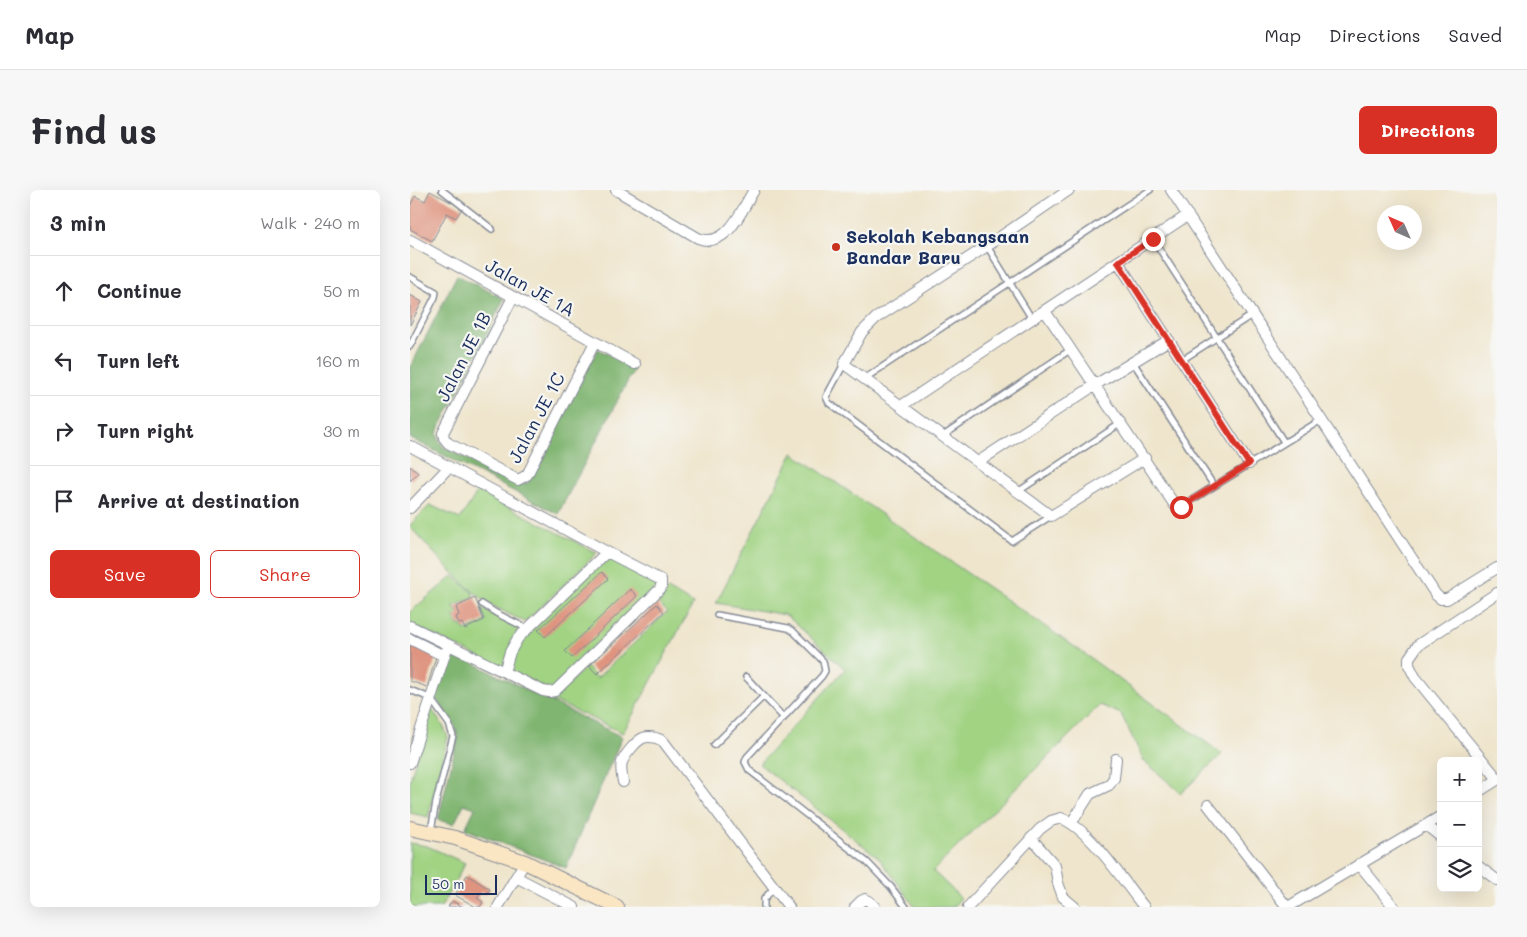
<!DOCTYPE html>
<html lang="en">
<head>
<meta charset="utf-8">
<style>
  body { margin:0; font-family:Mali,sans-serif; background:#f7f7f7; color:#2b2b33 }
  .controls { position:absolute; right:15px; bottom:15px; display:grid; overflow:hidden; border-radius:8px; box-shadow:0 5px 20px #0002 }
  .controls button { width:45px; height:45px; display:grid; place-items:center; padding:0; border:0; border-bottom:1px solid #e1e1e2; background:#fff; color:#2b2b33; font:25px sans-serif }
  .compass { position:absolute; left:967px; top:15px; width:45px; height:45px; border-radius:50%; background:#fff; box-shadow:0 5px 20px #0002; rotate:315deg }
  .scale { position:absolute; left:15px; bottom:12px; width:72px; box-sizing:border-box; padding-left:5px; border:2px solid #1b2f5e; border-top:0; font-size:14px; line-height:18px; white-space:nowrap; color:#1b2f5e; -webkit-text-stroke:4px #f6f6f2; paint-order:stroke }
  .stop { position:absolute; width:15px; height:15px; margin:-11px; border:4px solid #d93025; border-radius:50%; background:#fff }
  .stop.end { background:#d93025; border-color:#fff; box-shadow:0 1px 5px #0008 }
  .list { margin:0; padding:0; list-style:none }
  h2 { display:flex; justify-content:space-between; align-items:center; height:65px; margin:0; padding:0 20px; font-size:21px }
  h2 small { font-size:16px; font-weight:400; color:#7c7c81 }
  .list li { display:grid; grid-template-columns:32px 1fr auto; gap:15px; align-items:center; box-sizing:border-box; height:70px; padding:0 20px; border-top:1px solid #e1e1e2 }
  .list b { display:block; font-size:19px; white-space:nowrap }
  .list em { font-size:16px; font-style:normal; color:#7c7c81 }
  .actions { display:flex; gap:10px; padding:15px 20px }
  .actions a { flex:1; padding:11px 0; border:1px solid #d93025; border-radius:8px; text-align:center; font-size:18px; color:#d93025 }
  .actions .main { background:#d93025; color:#fff }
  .icon { flex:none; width:28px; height:28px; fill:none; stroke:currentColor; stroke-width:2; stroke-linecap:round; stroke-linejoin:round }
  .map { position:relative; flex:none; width:1087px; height:717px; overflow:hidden; border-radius:8px }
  header { display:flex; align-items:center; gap:30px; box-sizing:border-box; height:70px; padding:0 25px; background:#fff; border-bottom:1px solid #e1e1e2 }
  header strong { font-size:24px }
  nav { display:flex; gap:28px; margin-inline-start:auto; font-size:18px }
  .intro { display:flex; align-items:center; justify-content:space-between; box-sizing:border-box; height:120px; padding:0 30px }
  h1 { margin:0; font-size:35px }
  .button { padding:12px 22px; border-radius:8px; background:#d93025; color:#fff; font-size:18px; font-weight:700 }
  main { display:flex; gap:30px; padding:0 30px }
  aside { flex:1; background:#fff; border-radius:8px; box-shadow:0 5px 20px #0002 }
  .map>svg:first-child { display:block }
</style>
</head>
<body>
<header>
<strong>Map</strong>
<nav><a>Map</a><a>Directions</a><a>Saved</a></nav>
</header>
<div class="intro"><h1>Find us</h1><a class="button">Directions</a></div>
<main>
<aside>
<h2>3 min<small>Walk · 240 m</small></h2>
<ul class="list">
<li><svg class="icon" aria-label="ahead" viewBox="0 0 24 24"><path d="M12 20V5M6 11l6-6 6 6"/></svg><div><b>Continue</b></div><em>50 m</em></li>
<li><svg class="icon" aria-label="left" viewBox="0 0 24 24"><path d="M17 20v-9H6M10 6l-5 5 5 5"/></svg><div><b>Turn left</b></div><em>160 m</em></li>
<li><svg class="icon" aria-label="right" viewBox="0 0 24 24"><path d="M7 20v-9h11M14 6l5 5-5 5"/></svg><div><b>Turn right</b></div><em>30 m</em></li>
<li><svg class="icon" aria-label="arrive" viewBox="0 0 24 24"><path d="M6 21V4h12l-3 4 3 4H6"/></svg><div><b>Arrive at destination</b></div></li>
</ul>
<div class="actions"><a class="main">Save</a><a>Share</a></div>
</aside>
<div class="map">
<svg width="1087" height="717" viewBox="0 0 1087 717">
  <rect width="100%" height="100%" fill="#f6f6f2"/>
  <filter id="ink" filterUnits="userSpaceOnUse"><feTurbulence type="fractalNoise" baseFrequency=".02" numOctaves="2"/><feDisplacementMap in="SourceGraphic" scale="10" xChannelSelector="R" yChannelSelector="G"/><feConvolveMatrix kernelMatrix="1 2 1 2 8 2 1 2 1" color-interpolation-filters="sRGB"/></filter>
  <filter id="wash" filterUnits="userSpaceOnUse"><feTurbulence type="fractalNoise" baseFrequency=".0096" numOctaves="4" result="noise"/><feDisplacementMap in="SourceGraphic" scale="20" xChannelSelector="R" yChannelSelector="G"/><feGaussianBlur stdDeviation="1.12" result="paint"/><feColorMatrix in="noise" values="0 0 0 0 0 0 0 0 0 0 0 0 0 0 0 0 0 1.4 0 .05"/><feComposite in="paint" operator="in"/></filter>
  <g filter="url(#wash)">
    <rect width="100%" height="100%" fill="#efe5cc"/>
    <path fill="#a1d383" stroke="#5e8170" d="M 383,263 L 672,462 L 812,564 L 771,603 L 734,571 L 711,524 L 690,515 L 523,681 L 551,708 L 543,717 L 505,717 L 469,668 L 349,574 L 435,479 L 376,425 L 306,413 Z
      M 68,301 L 187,363 L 115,432 C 101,425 87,419 74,410 C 46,390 24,362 0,337 L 0,335 L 20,315 L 50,329 Z
      M 198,366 L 249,395 L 144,499 L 139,500 L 97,480 L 106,455 Z
      M 43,386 L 62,402 L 64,407 L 44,416 L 48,424 L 44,426 L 48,435 L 52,435 L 55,441 L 76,431 L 71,418 L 72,418 L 85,426 L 114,439 L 92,478 L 0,434 L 0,422 Z
      M 258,399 L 283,414 L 213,543 L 142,510 L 176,477 L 187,488 L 257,422 L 246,411 Z
      M 21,518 L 33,536 L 38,547 L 18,627 L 0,623 L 0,590 Z
      M 0,653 L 17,656 L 55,673 L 31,717 L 0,717 Z"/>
    <path fill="#80b571" stroke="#4e7268" d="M 47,85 L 94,109 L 27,243 L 29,250 L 33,257 L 110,295 L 118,293 L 188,159 L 224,179 L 148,324 L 0,248 L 0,178 Z
      M 41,462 L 212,547 L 156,678 L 55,639 L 65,618 L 54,614 L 44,634 L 28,630 L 48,546 L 44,534 L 24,506 Z"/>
    <g id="blocks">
      <path fill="#df9480" d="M 20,1 L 52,18 L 46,28 L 37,23 L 22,51 L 0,39 L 0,16 L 5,6 L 15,11 Z
        M 0,105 L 12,112 L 0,135 Z
        M 0,276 L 8,283 L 0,291 Z
        M 192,382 L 198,389 L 135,447 L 128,440 Z
        M 220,399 L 227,406 L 162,468 L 155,461 Z
        M 65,408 L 74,430 L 55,439 L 52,433 L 49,434 L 46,427 L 49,425 L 46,417 Z
        M 247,414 L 254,422 L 187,484 L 179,476 Z
        M 0,455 L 26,467 L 17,497 L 0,491 Z
        M 57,685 L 80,699 L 76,705 L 71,702 L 67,708 L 73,712 L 70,717 L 66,717 L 45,705 Z
        M 42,711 L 53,717 L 38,717 Z"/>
    </g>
  </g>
  <g filter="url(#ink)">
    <use href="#blocks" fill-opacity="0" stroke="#858a95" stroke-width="1"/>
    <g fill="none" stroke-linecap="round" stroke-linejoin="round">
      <g stroke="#858a95" stroke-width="8">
        <path id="service" d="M 32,0 L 82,39
          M 743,49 L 874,252
          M 577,56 L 622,129
          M 0,87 L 26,102 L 25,107 L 0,156
          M 772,170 L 842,125
          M 723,172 L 804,296
          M 434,174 L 416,207 L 419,213 L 602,351 L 641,326
          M 454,189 L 740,0
          M 533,246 L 660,160
          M 609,301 L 711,233
          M 769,318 L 911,230
          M 72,414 L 86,423 L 118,439
          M 307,425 L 378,438 L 383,441 L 413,471 L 415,481 L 412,486 L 337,567 L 335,572 L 339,580 L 457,672 L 481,697 L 496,717
          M 336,487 L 374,528
          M 0,500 L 20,508 L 39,534 L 43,546 L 26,612 L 21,641
          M 304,555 L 354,506
          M 354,717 L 354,709 L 364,698"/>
      </g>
      <g stroke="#858a95" stroke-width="12">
        <path id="minor" d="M 206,0 L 288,48 C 317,60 332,19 344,0
          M 659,0 L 577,56 L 466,128 L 452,142 L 434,174 L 641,326 L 735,268
          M 761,0 L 1026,405 L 1031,409 L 1037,409 L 1087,378
          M 0,50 L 225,174
          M 708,72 L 839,274
          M 103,107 L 33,243 L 34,248 L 38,253 L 108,290 L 117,285 L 185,152
          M 635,121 L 766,317 L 769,318
          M 491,216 L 778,25
          M 0,256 L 197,362
          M 568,272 L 685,195 L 759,150
          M 0,318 L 39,277
          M 1087,403 L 1008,455 L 999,468 L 999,475 L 1005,487 L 1087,588
          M 0,436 L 133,501 L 139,502 L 145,501 L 251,398 L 251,390 L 197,362 L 108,448 L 100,462 L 94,482
          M 0,449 L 34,466
          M 0,573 L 38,455
          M 213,592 C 212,586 210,578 212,572 C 215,565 226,551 233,548 C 239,546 247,548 253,551 L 379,717
          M 1068,602 L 1087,590
          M 798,615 L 877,717
          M 662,632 L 680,604 L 699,595 L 704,588 L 706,569
          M 1016,635 L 1031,647
          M 621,648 L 642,672 L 645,676 L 648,693 L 653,707 L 665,717
          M 949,674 L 984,717
          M 1068,676 L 1087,690
          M 106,687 L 164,717
          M 88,717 L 115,672
          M 445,717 L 451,711 L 455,709 L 459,711 L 465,717
          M 558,717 L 630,639 L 641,631 L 651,628 C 681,640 713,691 734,717
          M 878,717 L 1031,626"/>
      </g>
      <g stroke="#858a95" stroke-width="16">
        <path id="secondary" d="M 0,638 L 45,648 L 115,672 L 207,717"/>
      </g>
      <use href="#service" stroke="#fff" stroke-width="5"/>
      <use href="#minor" stroke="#fff" stroke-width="10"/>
      <use href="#secondary" stroke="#fbe6c4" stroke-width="14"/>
    </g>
  </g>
  <g fill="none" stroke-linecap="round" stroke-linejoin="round" filter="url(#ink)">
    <path stroke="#d93025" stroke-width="6" d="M 743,49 L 708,72 L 839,274 L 771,317"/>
  </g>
  <circle fill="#c8321e" stroke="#f6f6f2" stroke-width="2" cx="426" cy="57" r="5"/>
  <g text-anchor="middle" stroke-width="4.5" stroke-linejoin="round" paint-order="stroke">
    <g font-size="18" font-weight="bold" fill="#1b2f5e" stroke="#f6f6f2" text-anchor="start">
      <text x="436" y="53">Sekolah Kebangsaan<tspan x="436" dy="21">Bandar Baru</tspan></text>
    </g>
    <g font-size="18" fill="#1b2f5e" stroke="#f6f6f2">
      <text transform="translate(120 98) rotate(29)" y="6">Jalan JE 1A</text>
      <text transform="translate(54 167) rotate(-63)" y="6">Jalan JE 1B</text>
      <text transform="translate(127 228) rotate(-62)" y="6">Jalan JE 1C</text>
    </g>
  </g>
</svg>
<div class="controls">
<button>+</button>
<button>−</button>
<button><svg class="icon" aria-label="layers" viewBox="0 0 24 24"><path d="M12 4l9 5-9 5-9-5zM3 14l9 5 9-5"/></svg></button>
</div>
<svg class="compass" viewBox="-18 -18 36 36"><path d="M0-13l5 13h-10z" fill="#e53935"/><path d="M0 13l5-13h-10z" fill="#7c7c81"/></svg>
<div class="scale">50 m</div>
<div class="stop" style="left:771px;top:317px"></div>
<div class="stop end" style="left:743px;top:49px"></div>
</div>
</main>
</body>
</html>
